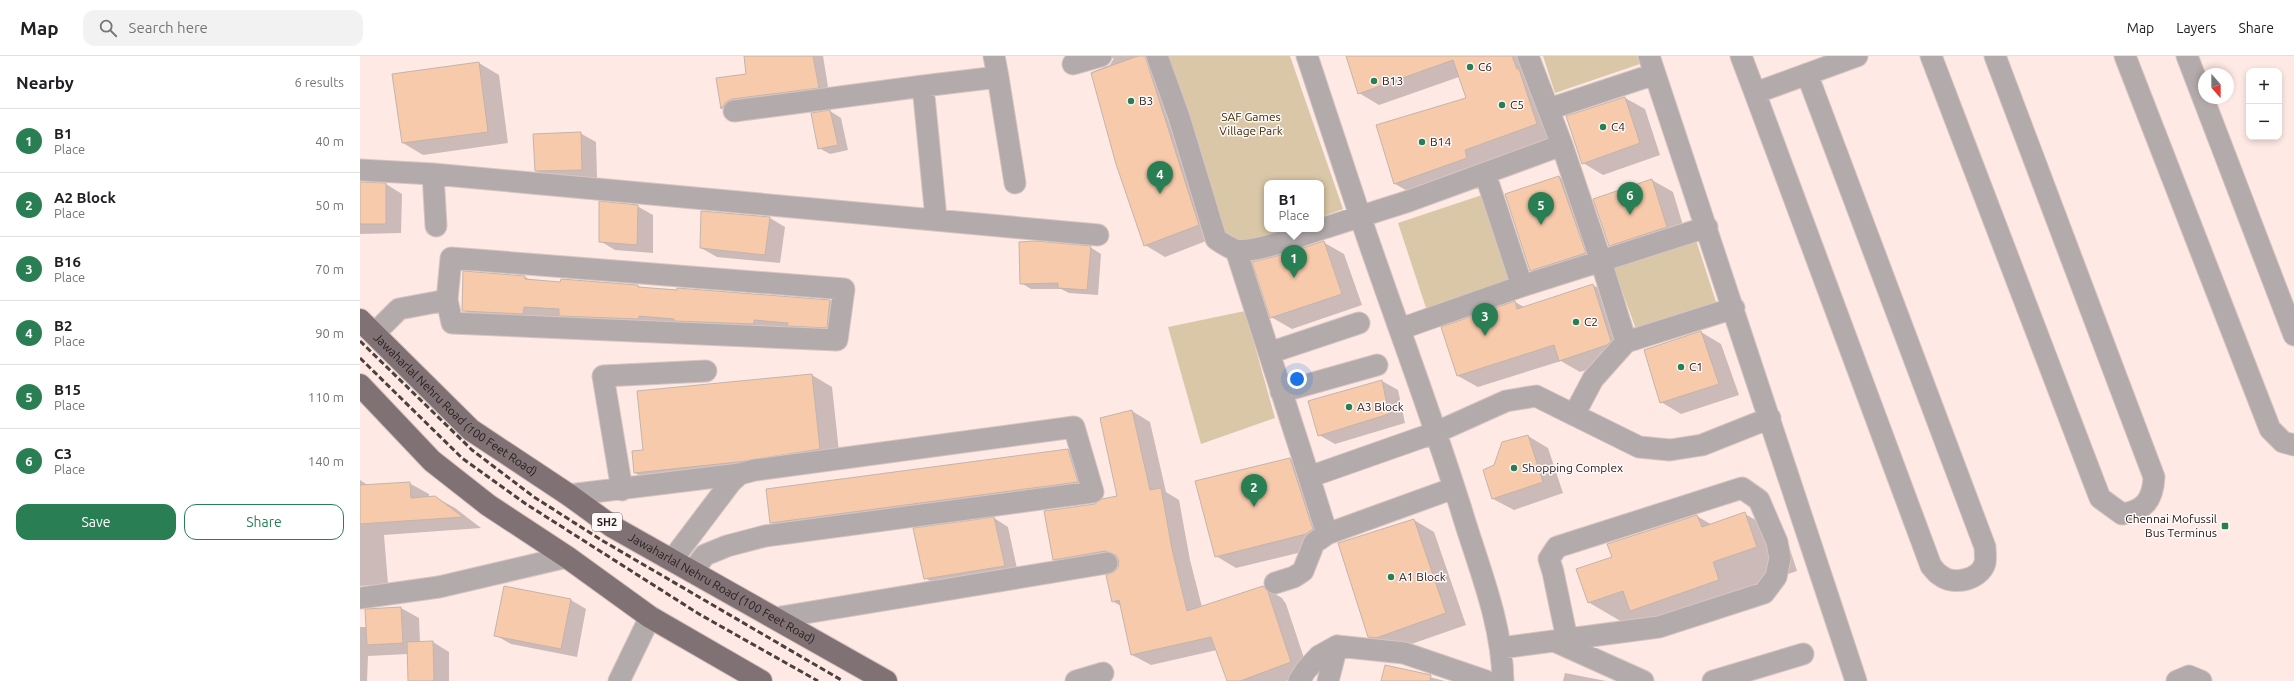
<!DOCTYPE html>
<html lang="en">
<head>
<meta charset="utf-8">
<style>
  body { margin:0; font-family:Ubuntu,sans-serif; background:#f2f2f2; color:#202124 }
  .controls { position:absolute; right:12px; top:12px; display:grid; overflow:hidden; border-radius:8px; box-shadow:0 2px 6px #0003 }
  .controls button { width:36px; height:36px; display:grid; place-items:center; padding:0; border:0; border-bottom:1px solid #e0e0e0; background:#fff; color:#202124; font:20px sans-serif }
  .compass { position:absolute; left:1838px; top:12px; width:36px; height:36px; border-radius:50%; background:#fff; box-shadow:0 2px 6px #0003; rotate:159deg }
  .you { position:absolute; left:937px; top:323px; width:14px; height:14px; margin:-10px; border:3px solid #fff; border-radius:50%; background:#1a73e8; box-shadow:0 0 0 6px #1a73e833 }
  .badge { display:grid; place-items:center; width:26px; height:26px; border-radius:50%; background:#297f53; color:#fff; font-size:13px; font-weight:700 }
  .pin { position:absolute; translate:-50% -33px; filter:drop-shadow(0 1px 2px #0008) }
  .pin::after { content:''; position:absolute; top:21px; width:14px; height:12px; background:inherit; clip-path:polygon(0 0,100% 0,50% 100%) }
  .popup { position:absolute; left:904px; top:124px; width:60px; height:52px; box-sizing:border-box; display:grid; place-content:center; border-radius:8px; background:#fff; filter:drop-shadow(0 1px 3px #0005); font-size:13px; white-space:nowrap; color:#757577 }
  .popup b { font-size:15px; color:#202124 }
  .popup::after { content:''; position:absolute; left:50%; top:100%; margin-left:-8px; border:8px solid transparent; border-top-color:#fff }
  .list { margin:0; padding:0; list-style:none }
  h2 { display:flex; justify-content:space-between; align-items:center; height:52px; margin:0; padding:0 16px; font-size:17px }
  h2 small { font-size:13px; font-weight:400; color:#757577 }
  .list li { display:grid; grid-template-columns:26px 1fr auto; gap:12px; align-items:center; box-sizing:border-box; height:64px; padding:0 16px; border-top:1px solid #e0e0e0 }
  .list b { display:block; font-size:15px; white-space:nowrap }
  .list p { margin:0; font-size:13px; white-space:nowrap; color:#757577 }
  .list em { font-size:13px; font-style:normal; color:#757577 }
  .actions { display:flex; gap:8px; padding:12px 16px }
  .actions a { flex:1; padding:9px 0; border:1px solid #297f53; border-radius:12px; text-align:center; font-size:14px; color:#297f53 }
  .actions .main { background:#297f53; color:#fff }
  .icon { flex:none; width:22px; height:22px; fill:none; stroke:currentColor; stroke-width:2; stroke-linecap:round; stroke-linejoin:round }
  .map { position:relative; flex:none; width:1934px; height:625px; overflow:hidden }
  header { display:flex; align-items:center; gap:24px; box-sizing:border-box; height:56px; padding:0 20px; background:#fff; border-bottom:1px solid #e0e0e0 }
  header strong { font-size:19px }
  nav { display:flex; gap:22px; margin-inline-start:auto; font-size:14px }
  .search { width:280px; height:36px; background:#f2f2f2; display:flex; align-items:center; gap:10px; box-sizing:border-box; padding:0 14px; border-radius:12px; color:#757577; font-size:15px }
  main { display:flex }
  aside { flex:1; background:#fff }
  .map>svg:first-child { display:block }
</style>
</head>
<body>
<header>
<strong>Map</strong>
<div class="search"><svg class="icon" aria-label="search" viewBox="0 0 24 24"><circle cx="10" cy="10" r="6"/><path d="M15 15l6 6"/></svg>Search here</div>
<nav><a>Map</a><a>Layers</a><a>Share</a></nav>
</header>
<main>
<aside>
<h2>Nearby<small>6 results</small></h2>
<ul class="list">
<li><span class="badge">1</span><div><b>B1</b><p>Place</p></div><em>40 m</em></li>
<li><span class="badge">2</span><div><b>A2 Block</b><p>Place</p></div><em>50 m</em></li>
<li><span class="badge">3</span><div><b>B16</b><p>Place</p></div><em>70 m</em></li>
<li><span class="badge">4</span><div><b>B2</b><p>Place</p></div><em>90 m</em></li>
<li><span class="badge">5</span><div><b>B15</b><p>Place</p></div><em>110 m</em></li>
<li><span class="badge">6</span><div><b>C3</b><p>Place</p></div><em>140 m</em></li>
</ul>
<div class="actions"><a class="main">Save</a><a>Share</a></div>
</aside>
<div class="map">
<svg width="1934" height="625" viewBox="0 0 1934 625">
  <rect width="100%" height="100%" fill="#fee9e5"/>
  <path fill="#dac7a7" d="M 805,0 L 930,0 L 983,153 L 961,161 L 961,127 L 907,127 L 907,173 L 929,173 L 867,191 Z
    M 1183,0 L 1277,0 L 1280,8 L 1195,37 Z
    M 1125,138 L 1153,226 L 1067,255 L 1038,167 Z
    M 1336,184 L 1357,249 L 1277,276 L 1253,210 Z
    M 885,255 L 915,362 L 841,388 L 808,271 Z"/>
  <path fill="#0003" d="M 385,0 L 463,0 L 469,37 L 372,58 L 361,52 L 357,23 L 387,18 Z
    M 732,0 L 803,0 L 859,180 L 805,201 L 785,189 L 757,108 L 732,16 L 750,9 L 754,2 L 741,5 Z
    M 987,0 L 1167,0 L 1197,80 L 1125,106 L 1127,113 L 1055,139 L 1035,128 L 1017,70 L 1107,42 L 1099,21 L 1019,49 L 999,37 Z
    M 119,7 L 139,19 L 148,87 L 63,99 L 43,87 Z
    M 1265,42 L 1285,53 L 1300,99 L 1243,119 L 1223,107 Z
    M 470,55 L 481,62 L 488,94 L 470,98 L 459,92 Z
    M 220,77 L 236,86 L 237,122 L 191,124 L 176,115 Z
    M 1199,121 L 1219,133 L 1245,208 L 1191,226 L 1171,214 Z
    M 1292,124 L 1313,136 L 1327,183 L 1270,201 L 1249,189 Z
    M 0,127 L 26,128 L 42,138 L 41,177 L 0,178 Z
    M 277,150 L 293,159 L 293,197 L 255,194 L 240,185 Z
    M 410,162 L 425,171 L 420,207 L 357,201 L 341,192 Z
    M 963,186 L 984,198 L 1002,249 L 932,273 L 911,261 L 922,200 Z
    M 730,191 L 741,198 L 738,239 L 709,237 L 701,233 L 671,233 L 661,227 Z
    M 165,221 L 172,225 L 278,230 L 283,233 L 470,245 L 490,257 L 487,283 L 123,266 L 103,254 Z
    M 1233,229 L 1253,241 L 1271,297 L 1268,301 L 1220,316 L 1201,305 L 1118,331 L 1098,320 L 1155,246 L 1164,251 Z
    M 1341,276 L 1361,288 L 1379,339 L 1321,358 L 1301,346 Z
    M 452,319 L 472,331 L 480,405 L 295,428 L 275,417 L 284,395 L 278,336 Z
    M 1022,325 L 1038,334 L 1045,367 L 975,388 L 959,379 Z
    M 772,355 L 790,366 L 806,436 L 819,444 L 830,504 L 842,551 L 903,531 L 922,542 L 926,548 L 949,617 L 926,625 L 868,625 L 857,594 L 791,609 L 772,599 L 761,550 L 752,545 L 755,517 L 759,512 L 760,506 L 712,514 L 694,503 L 735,449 L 758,441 Z
    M 1168,380 L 1188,392 L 1203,437 L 1154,454 L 1133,443 L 1134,410 Z
    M 708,395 L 728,406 L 737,437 L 432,478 L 411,467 Z
    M 930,403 L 951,415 L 967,490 L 876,512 L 856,500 Z
    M 0,424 L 9,430 L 49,427 L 69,438 L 69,441 L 75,441 L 95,452 L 121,472 L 24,479 L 28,528 L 0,530 Z
    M 1385,458 L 1426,481 L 1437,515 L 1393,530 L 1399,548 L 1312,578 L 1287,564 L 1269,570 L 1228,546 L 1253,502 L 1337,460 L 1352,469 Z
    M 634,462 L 648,471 L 658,517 L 579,530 L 565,522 Z
    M 1054,464 L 1074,476 L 1106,569 L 1037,593 L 1030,592 L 1009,581 Z
    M 211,544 L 226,553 L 217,601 L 151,588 L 135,579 Z
    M 41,552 L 59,562 L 60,587 L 73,586 L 89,596 L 89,625 L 49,625 L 48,598 L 8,600 L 7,625 L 0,625 L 0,571 L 7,571 L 7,554 Z
    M 1025,610 L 1085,625 L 1022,625 Z
    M 1205,617 L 1246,625 L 1203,625 Z"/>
  <path fill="#f8caac" stroke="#c4b4aa" d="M 384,0 L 453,0 L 459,32 L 372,43 L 366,46 L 361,53 L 356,22 L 386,18 Z
    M 778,0 L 785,0 L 839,169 L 784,190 L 756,108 L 731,17 Z
    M 986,0 L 1152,0 L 1157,13 L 1159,13 L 1177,68 L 1105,94 L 1107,102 L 1034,128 L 1016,69 L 1106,42 L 1093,4 L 998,38 Z
    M 119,6 L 128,76 L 42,87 L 32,18 Z
    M 1265,41 L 1280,87 L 1222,108 L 1206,60 Z
    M 470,54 L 478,89 L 458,93 L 451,57 Z
    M 221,76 L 222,114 L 175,115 L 173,78 Z
    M 1199,120 L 1226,197 L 1170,215 L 1145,138 Z
    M 1292,123 L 1307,171 L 1249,190 L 1233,143 Z
    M 0,126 L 26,127 L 26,168 L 0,168 Z
    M 239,145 L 278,149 L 277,189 L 239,186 Z
    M 341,155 L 410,161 L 405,199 L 340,192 Z
    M 675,185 L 731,190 L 727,234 L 698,232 L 698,227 L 660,228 L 659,186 Z
    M 964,185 L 982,238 L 910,262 L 892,206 L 921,199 Z
    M 103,215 L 165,220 L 165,223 L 200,226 L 201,223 L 278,229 L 278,231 L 317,234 L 317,232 L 470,244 L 469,251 L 467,272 L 427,270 L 428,267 L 394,264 L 394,268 L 314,265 L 314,263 L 279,260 L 279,263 L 199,260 L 199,253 L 164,251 L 163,258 L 102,255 Z
    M 1233,228 L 1251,285 L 1247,289 L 1199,305 L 1194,289 L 1097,320 L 1081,271 L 1155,245 L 1157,253 Z
    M 1341,275 L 1359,328 L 1300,347 L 1284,294 Z
    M 452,318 L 460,393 L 378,406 L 274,417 L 272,395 L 283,394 L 277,335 Z
    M 1022,324 L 1029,358 L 958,380 L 948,345 Z
    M 772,354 L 790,434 L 801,432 L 812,493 L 827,555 L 903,530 L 908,536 L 931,606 L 880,625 L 867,625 L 851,581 L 771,599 L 759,544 L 752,546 L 746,519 L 754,516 L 758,512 L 759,505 L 756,499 L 745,495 L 693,504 L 684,455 L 735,448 L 742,443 L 757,440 L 740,362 Z
    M 1168,379 L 1183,426 L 1132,443 L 1123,414 L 1134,409 L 1142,386 Z
    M 708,393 L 718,426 L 410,467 L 406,433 Z
    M 930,402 L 953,473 L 946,478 L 855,501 L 835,425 Z
    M 50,426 L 51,442 L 75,440 L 103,461 L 0,468 L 0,429 Z
    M 1385,456 L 1397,491 L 1353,506 L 1359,524 L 1270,555 L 1263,535 L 1228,547 L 1216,513 L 1252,501 L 1247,488 L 1337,459 L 1342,471 Z
    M 634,461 L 645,510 L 564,523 L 553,472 Z
    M 1054,463 L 1086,557 L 1016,582 L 1008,581 L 978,487 Z
    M 144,530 L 211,543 L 201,593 L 134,580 Z
    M 41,551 L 43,587 L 7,589 L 5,553 Z
    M 73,585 L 74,625 L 48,625 L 47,586 Z
    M 1025,609 L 1071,619 L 1070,625 L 1021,625 Z"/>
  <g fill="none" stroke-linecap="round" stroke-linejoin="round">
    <g stroke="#d7c5c1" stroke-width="23">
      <path id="minor" d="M 797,0 L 819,61 L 856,183 C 862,187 869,192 876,194 C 894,198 942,179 961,173
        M 947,0 C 965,53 982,107 1000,160 C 1033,258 1070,354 1101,453 C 1118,510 1142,565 1143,625
        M 1289,0 L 1496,625
        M 1381,0 L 1395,37 L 1497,0
        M 1571,0 L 1740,442 L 1762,458 C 1784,455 1793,444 1794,421 L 1635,0
        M 1765,0 L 1910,373 L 1923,386 L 1934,389
        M 1827,0 L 1934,279
        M 713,8 L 741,0
        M 638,21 L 655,127
        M 1395,37 L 1571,510 C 1574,513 1576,517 1580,519 C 1593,530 1620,524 1625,507 C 1626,502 1625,496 1625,491 L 1447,18
        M 1189,53 L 1295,18
        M 374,55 L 563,30
        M 0,114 L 73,118 L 738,179
        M 73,118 L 76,170
        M 576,162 L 563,30 L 638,21 L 634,0
        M 1347,171 L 1241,205 L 1266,286 L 1374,252
        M 961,173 L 1049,145 L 1202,89 L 1168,0
        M 876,194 L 949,421 L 1077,376 L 1146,345 L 1176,340 L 1279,391 L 1310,394 L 1342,389 L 1410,362
        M 91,202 L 484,233 L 477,284 L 92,267 L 87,244 Z
        M 1162,230 L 1241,205 L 1202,89
        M 1040,273 L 1162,230 L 1125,117
        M 14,278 L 39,253 L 87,244
        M 909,297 L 999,267
        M 921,336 L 1017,309
        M 1214,359 L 1233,323 L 1266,286
        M 949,421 L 967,478
        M 262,434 L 243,320 L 346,315
        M 209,439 L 380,418
        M 312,504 L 371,426 L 380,418 L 395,414 L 714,371 L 733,436 L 405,480 L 367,490 L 345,499 L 332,516
        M 915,527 L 934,521 L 943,515 L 954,487 L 967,478 L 1094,432
        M 0,542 L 79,531 L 207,501
        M 415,562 L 747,507
        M 1194,585 L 1283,625
        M 1141,592 L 1299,571 L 1404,537 L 1416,521 L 1420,502 L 1417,486 L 1399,444 L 1382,432 L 1197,491 L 1189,503 L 1193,516 L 1207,583
        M 259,625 L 290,561
        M 716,625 L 743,617
        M 939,625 L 946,614 L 959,600 L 977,590 L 1044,597 L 1126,625
        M 968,625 L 977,590
        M 1353,625 L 1443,598
        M 1817,625 L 1829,620 L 1841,625"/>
    </g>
    <g stroke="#d7c5c1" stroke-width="24">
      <g id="major">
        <path id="s1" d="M 0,264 L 111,374 L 209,439 L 253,471 L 526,625"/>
        <path d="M 0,329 L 72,405 L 128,449 L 207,501 L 290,561 L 401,625"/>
      </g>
    </g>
    <use href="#minor" stroke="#b3aaab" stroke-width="21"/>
    <use href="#major" stroke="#807174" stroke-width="22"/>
    <path stroke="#4a403e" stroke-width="3" stroke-dasharray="6 3" stroke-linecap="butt" d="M 0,285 L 112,394 L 174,441 L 243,485 L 483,625
      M 0,302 L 102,402 L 166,448 L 339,558 L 458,625"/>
  </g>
  <g fill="#297f53" stroke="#fffaf9" stroke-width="1.5">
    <circle cx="1110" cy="11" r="4"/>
    <circle cx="1014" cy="25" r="4"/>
    <circle cx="771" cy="45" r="4"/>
    <circle cx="1142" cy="49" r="4"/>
    <circle cx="1243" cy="71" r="4"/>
    <circle cx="1062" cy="86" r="4"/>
    <circle cx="1216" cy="266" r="4"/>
    <circle cx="1321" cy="311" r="4"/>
    <circle cx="989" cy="351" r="4"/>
    <circle cx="1154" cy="412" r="4"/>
    <rect x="1861" y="466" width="8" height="8" rx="2"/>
    <circle cx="1031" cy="521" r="4"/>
  </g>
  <g text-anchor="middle" stroke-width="3" stroke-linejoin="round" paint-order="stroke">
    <rect fill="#fffaf9" stroke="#686160" stroke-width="1" x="232" y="457" width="30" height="18" rx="3"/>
    <g font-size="11" font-weight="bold" fill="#28201f">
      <text x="247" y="470">SH2</text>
    </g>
    <g font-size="12" fill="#28201f" stroke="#fffaf9" text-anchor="start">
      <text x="1118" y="15">C6</text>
      <text x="1022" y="29">B13</text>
      <text x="779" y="49">B3</text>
      <text x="1150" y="53">C5</text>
      <text x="1251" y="75">C4</text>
      <text x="1070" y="90">B14</text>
      <text x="1224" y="270">C2</text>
      <text x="1329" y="315">C1</text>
      <text x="997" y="355">A3 Block</text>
      <text x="1162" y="416">Shopping Complex</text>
      <text x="1857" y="467" text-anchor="end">Chennai Mofussil<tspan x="1857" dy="14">Bus Terminus</tspan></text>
      <text x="1039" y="525">A1 Block</text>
    </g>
    <g font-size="12" fill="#3d2b06" stroke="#fffaf9">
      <text x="891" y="65">SAF Games<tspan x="891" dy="14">Village Park</tspan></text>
    </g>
    <g font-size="12" fill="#28201f" stroke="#fffaf9">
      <text dy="4" stroke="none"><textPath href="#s1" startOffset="128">Jawaharlal Nehru Road (100 Feet Road)</textPath></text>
      <text dy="4" stroke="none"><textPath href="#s1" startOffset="453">Jawaharlal Nehru Road (100 Feet Road)</textPath></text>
    </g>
  </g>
</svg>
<div class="controls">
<button>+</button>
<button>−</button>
</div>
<svg class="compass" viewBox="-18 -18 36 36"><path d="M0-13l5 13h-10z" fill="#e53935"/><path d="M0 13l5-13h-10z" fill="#757577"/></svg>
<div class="you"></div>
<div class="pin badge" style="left:934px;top:222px">1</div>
<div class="popup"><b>B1</b>Place</div>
<div class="pin badge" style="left:894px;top:451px">2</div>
<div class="pin badge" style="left:1125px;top:280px">3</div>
<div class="pin badge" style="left:800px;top:138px">4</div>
<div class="pin badge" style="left:1181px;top:169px">5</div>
<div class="pin badge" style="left:1270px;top:159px">6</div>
</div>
</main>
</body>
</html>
